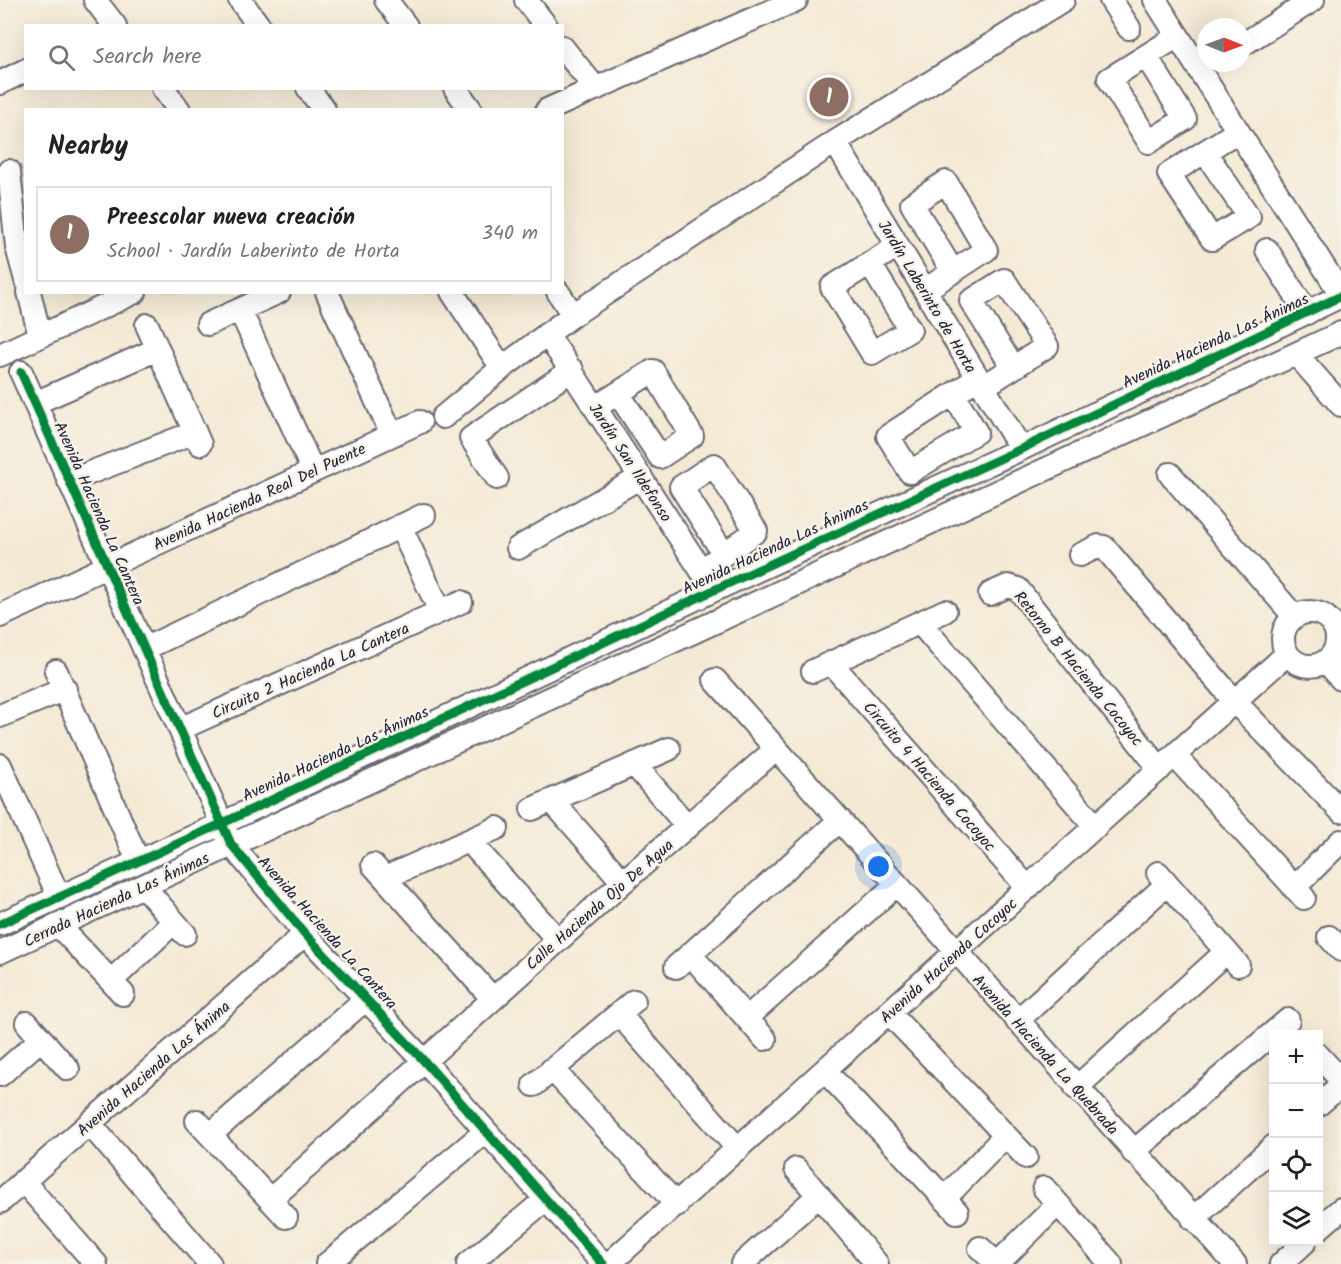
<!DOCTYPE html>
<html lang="en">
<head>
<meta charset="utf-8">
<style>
  body { margin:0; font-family:Kalam,sans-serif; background:#f6f6f6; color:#222 }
  .controls { position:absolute; right:18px; bottom:18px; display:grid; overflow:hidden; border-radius:0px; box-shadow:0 6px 24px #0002 }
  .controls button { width:54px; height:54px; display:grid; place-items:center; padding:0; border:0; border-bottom:2px solid #e0e0e0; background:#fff; color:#222; font:30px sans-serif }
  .compass { position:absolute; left:1197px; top:18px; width:54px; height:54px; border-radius:50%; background:#fff; box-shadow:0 6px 24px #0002; rotate:91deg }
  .you { position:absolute; left:879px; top:867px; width:21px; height:21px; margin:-15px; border:4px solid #fff; border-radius:50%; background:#1a73e8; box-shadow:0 0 0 9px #1a73e833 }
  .badge { display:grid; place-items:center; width:39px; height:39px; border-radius:50%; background:#b5179e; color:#fff; font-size:20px; font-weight:700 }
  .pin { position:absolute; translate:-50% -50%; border:3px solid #fff; box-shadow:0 2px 6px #0006 }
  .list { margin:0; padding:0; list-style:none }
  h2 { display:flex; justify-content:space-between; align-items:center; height:78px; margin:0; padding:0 24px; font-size:26px }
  h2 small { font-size:20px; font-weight:400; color:#767676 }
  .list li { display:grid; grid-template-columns:39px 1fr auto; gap:18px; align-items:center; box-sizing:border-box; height:96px; margin:0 12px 12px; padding:0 12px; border:2px solid #e0e0e0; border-radius:0px }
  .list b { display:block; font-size:22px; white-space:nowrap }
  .list p { margin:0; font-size:20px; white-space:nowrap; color:#767676 }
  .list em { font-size:20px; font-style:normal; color:#767676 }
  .icon { flex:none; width:33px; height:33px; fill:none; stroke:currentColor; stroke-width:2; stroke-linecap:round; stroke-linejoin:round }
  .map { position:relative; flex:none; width:1341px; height:1264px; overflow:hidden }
  .search { position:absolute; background:#fff; box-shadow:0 6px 24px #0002; left:24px; top:24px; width:540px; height:66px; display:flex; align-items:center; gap:15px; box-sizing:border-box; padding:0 21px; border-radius:0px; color:#767676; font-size:22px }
  .panel { position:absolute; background:#fff; box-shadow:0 6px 24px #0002; left:24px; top:108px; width:540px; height:186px; border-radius:0px }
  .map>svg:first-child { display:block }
</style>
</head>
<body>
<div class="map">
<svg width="1341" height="1264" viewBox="0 0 1341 1264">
  <rect width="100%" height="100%" fill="#f7f3e8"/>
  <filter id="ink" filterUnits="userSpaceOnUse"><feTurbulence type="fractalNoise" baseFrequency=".0167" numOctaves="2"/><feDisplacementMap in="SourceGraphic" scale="12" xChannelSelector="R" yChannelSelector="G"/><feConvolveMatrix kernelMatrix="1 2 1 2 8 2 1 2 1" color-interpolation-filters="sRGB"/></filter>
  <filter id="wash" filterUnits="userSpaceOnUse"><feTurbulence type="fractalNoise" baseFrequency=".008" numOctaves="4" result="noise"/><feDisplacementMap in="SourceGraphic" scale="24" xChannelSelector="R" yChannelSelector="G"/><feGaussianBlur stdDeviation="1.35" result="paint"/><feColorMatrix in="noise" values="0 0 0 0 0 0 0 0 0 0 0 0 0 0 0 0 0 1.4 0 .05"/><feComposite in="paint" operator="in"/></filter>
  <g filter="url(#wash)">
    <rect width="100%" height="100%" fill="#f4e9d4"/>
  </g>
  <g filter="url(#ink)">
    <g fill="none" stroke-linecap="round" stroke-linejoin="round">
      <g stroke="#6c6871" stroke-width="26">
        <path id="minor" d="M 95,0 L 115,26
          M 240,0 L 259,26
          M 386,0 L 406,26
          M 526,0 L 546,26
          M 1111,0 L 1129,28
          M 1155,0 L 1341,294
          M 1242,45 L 1313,0
          M 562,47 L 596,89
          M 1146,56 L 1185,119 L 1149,142 L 1109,79 L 1178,36
          M 0,83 L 26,70
          M 163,88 L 179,110
          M 308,88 L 324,110
          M 455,88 L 471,110
          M 547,110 L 796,0
          M 835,142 L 1021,449
          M 1205,152 L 1249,217 L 1212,239 L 1169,174 L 1238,131
          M 9,171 L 17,247 L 26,280
          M 1267,250 L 1307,313
          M 870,264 L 910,330 L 872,353 L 832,287 L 898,246
          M 925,290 L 986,250 L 946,182 L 912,204 L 953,272
          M 29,292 L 40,336
          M 327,292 L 392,435
          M 452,292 L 502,368
          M 558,292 L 573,315
          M 240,310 L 313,471
          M 208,324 L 279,292
          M 147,325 L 200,444
          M 547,334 L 714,590
          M 1296,354 L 1341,405
          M 0,355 L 135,292
          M 21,372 L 231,844 L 305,934 L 425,1062 L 603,1264
          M 983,387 L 1047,346 L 1004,280 L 971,301 L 1013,367
          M 954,395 L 976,432 L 910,472 L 888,436 L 978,378
          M 35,403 L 158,349
          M 596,407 L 653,371 L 692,436 L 660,457 L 618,393
          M 443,417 L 502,368 L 573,315 L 835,142 L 1063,0
          M 1170,474 L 1294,616
          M 497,478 L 471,438 L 572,370
          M 69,481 L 195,432
          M 400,526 L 440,611
          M 518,548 L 641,477
          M 1080,555 L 1099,546 L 1104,547 L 1235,702 L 1341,811
          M 702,570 L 756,531 L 714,465 L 681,487 L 724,554
          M 990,594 L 1008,586 L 1018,589 L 1160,769
          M1283 639a27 27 0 1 1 54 0a27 27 0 1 1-54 0Z
          M 0,616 L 420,422
          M 920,623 L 1096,827
          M 144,649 L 424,515
          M 1326,661 L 1341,679
          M 831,663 L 1028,888
          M 56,671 L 138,861
          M 813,671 L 945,611
          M 715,680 L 1235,1264
          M 0,716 L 65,689
          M 180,729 L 461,602
          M 1175,756 L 1304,898
          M 634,764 L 688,827
          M 0,765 L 59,897
          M 552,801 L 623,882
          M 532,809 L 669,749
          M 469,841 L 558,940
          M 373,865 L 493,999
          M 1158,873 L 1238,965
          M 385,878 L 497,828
          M 144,887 L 185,934
          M 1294,888 L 1341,841
          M 0,924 L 221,824 L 714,590 L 1021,449 L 1341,296
          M 59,926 L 123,994
          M 1329,937 L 1341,950
          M 0,952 L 1341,333
          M 690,954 L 765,1039
          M 676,967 L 840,820
          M 111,981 L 174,922
          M 889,1013 L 1026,1157
          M 619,1014 L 738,1149
          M 747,1018 L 896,885
          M 1017,1021 L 1167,884
          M 27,1023 L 68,1069
          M 1318,1055 L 1341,1080
          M 552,1069 L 677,1205
          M 825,1071 L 957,1212
          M 0,1075 L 41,1039
          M 534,1085 L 634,1001
          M 1076,1088 L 1226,952
          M 1318,1105 L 1341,1085
          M 197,1121 L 286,1217
          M 90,1124 L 210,1264
          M 210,1135 L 367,998
          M 1133,1152 L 1288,1020
          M 796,1169 L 877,1264
          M 23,1181 L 96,1264
          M 1044,1188 L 1111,1264
          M 944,1199 L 1005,1136
          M 270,1200 L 623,882 L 776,749
          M 0,1202 L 305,934
          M 1193,1219 L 1274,1146
          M 1318,1229 L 1341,1209
          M 980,1248 L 997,1264
          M 327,1264 L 485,1132
          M 468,1264 L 545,1200
          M 609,1264 L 1287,654
          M 742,1264 L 819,1195
          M 997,1264 L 1058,1204
          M 1281,1264 L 1305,1242"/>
      </g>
      <use href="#minor" stroke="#fff" stroke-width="22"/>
      <g stroke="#f7f3e8" stroke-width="13">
        <path id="cycleway" d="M 21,372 L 231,844 L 305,934 L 425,1062 L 603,1264
          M 0,924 L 221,824 L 714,590 L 1021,449 L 1341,296"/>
      </g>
      <use href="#cycleway" stroke="#00873e" stroke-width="9"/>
    </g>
  </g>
  <g text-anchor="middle" stroke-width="5" stroke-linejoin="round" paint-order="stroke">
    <g font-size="16" fill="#22223b" stroke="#f7f3e8">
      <text transform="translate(928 296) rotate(59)" y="6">Jardín Laberinto de Horta</text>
      <text transform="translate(1215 340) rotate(-25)" y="6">Avenida Hacienda Las Ánimas</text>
      <text transform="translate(631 462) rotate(57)" y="6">Jardín San Ildefonso</text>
      <text transform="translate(259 496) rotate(-25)" y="6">Avenida Hacienda Real Del Puente</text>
      <text transform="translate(100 513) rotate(66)" y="6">Avenida Hacienda La Cantera</text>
      <text transform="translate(775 546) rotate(-25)" y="6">Avenida Hacienda Las Ánimas</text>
      <text transform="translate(1079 668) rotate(51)" y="6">Retorno B Hacienda Cocoyoc</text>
      <text transform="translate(310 670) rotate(-24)" y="6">Circuito 2 Hacienda La Cantera</text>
      <text transform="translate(335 753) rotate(-25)" y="6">Avenida Hacienda Las Ánimas</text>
      <text transform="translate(930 776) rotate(49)" y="6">Circuito 4 Hacienda Cocoyoc</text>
      <text transform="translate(116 899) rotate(-25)" y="6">Cerrada Hacienda Las Ánimas</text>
      <text transform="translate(599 904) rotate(-41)" y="6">Calle Hacienda Ojo De Agua</text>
      <text transform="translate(328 932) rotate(48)" y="6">Avenida Hacienda La Cantera</text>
      <text transform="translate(948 960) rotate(-42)" y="6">Avenida Hacienda Cocoyoc</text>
      <text transform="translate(1046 1054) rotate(48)" y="6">Avenida Hacienda La Quebrada</text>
      <text transform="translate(153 1068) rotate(-41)" y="6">Avenida Hacienda Las Ánima</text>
    </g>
  </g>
</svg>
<div class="controls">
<button>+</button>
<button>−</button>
<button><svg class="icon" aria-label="locate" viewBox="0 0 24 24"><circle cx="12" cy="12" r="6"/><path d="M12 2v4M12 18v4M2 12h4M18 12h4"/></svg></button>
<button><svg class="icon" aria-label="layers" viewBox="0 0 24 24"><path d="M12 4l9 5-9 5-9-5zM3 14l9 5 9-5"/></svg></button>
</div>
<svg class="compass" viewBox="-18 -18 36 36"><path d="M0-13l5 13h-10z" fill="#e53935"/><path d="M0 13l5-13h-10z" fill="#767676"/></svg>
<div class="you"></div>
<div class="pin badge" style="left:829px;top:97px;background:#8d6e63">1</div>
<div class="search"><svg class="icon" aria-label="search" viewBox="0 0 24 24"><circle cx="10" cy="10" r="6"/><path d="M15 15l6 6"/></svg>Search here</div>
<section class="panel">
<h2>Nearby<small></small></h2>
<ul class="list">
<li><span class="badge" style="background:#8d6e63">1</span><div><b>Preescolar nueva creación</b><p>School · Jardín Laberinto de Horta</p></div><em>340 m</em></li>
</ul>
</section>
</div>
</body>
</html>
